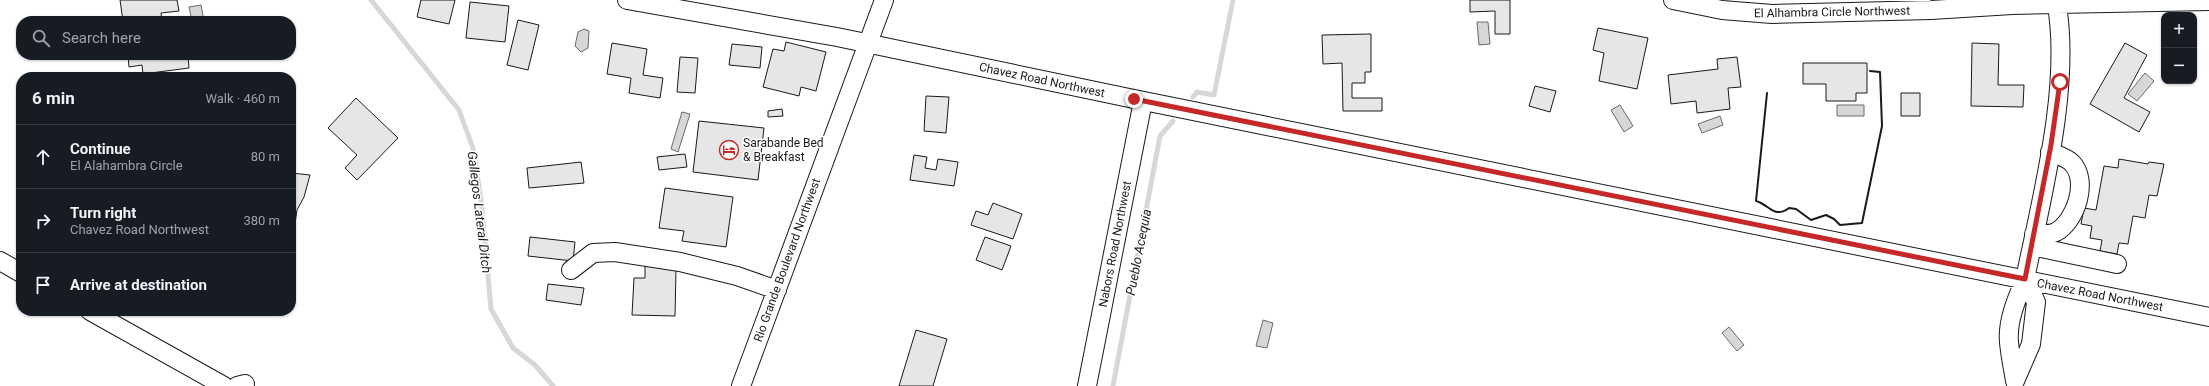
<!DOCTYPE html>
<html lang="en">
<head>
<meta charset="utf-8">
<style>
  body { margin:0; font-family:Roboto,sans-serif; background:#20242c; color:#f1f3f6 }
  .controls { position:absolute; right:12px; top:12px; display:grid; overflow:hidden; border-radius:8px; box-shadow:0 1px 3px #0004 }
  .controls button { width:36px; height:36px; display:grid; place-items:center; padding:0; border:0; border-bottom:1px solid #363941; background:#171b24; color:#f1f3f6; font:20px sans-serif }
  .stop { position:absolute; width:12px; height:12px; margin:-9px; border:3px solid #c62828; border-radius:50%; background:#fff }
  .stop.end { background:#c62828; border-color:#fff; box-shadow:0 1px 4px #0008 }
  .list { margin:0; padding:0; list-style:none }
  h2 { display:flex; justify-content:space-between; align-items:center; height:52px; margin:0; padding:0 16px; font-size:17px }
  h2 small { font-size:13px; font-weight:400; color:#9ea1a6 }
  .list li { display:grid; grid-template-columns:26px 1fr auto; gap:12px; align-items:center; box-sizing:border-box; height:64px; padding:0 16px; border-top:1px solid #363941 }
  .list b { display:block; font-size:15px; white-space:nowrap }
  .list p { margin:0; font-size:13px; white-space:nowrap; color:#9ea1a6 }
  .list em { font-size:13px; font-style:normal; color:#9ea1a6 }
  .icon { flex:none; width:22px; height:22px; fill:none; stroke:currentColor; stroke-width:2; stroke-linecap:round; stroke-linejoin:round }
  .map { position:relative; flex:none; width:2209px; height:386px; overflow:hidden }
  .search { position:absolute; background:#171b24; box-shadow:0 1px 3px #0004; left:16px; top:16px; width:280px; height:44px; display:flex; align-items:center; gap:10px; box-sizing:border-box; padding:0 14px; border-radius:16px; color:#9ea1a6; font-size:15px }
  .panel { position:absolute; background:#171b24; box-shadow:0 1px 3px #0004; left:16px; top:72px; width:280px; height:244px; border-radius:16px }
  .map>svg:first-child { display:block }
</style>
</head>
<body>
<div class="map">
<svg width="2209" height="386" viewBox="0 0 2209 386">
  <rect width="100%" height="100%" fill="#fff"/>
  <path fill="#d7d7d7" stroke="#6a6a6a" d="M 201,5 L 204,21 L 192,21 L 189,7 Z
    M 1477,22 L 1488,22 L 1490,44 L 1479,45 Z
    M 584,29 L 589,31 L 588,48 L 581,52 L 575,46 L 578,32 Z
    M 2145,73 L 2154,81 L 2137,101 L 2128,94 Z
    M 1620,105 L 1633,126 L 1624,132 L 1611,110 Z
    M 1837,105 L 1864,105 L 1864,116 L 1837,116 Z
    M 682,112 L 690,114 L 678,152 L 671,149 Z
    M 1720,116 L 1723,125 L 1702,133 L 1698,124 Z
    M 1263,320 L 1273,323 L 1267,348 L 1256,346 Z
    M 1729,327 L 1744,345 L 1737,351 L 1722,333 Z"/>
  <g fill="none" stroke-linecap="round" stroke-linejoin="round">
    <path stroke="#d7d7d7" stroke-width="5" d="M 371,0 L 459,110 L 473,148 L 481,200 L 491,309 L 513,348 L 535,365 L 553,386
      M 1193,97 L 1197,92 L 1214,95 L 1233,0
      M 1113,386 L 1160,136 L 1173,121"/>
  </g>
  <path fill="#e6e6e6" stroke="#1a1a1a" d="M 120,0 L 177,0 L 179,11 L 161,13 L 162,21 L 123,21 Z
    M 421,0 L 455,0 L 449,24 L 417,17 Z
    M 1470,0 L 1510,0 L 1510,34 L 1495,34 L 1495,11 L 1470,12 Z
    M 470,2 L 509,6 L 505,42 L 466,38 Z
    M 518,20 L 539,25 L 528,70 L 507,65 Z
    M 1598,28 L 1648,38 L 1637,89 L 1599,81 L 1604,53 L 1593,50 Z
    M 1371,34 L 1371,72 L 1365,72 L 1365,83 L 1352,83 L 1352,98 L 1382,98 L 1382,111 L 1343,111 L 1342,63 L 1323,64 L 1322,35 Z
    M 786,42 L 826,52 L 816,91 L 801,87 L 799,96 L 763,87 L 773,49 L 784,51 Z
    M 612,43 L 647,49 L 643,75 L 663,78 L 660,98 L 629,93 L 631,78 L 607,74 Z
    M 1972,43 L 1999,44 L 1998,85 L 2024,85 L 2023,107 L 1971,106 Z
    M 2125,43 L 2147,55 L 2124,98 L 2150,112 L 2139,132 L 2090,104 Z
    M 732,44 L 762,47 L 760,68 L 729,65 Z
    M 128,55 L 188,55 L 189,68 L 143,74 L 142,65 L 129,67 Z
    M 680,57 L 698,58 L 695,93 L 677,92 Z
    M 1737,57 L 1741,87 L 1728,88 L 1730,109 L 1697,113 L 1696,101 L 1671,104 L 1668,75 L 1718,69 L 1717,59 Z
    M 1803,63 L 1867,63 L 1867,93 L 1856,93 L 1856,101 L 1826,101 L 1826,84 L 1803,84 Z
    M 1535,86 L 1556,91 L 1550,112 L 1529,106 Z
    M 1901,93 L 1920,93 L 1920,116 L 1901,116 Z
    M 926,96 L 949,97 L 946,133 L 924,131 Z
    M 356,98 L 398,138 L 357,180 L 345,168 L 357,155 L 328,128 Z
    M 782,109 L 783,116 L 768,117 L 768,111 Z
    M 699,121 L 764,128 L 758,180 L 693,172 Z
    M 685,154 L 687,167 L 659,170 L 657,157 Z
    M 914,155 L 927,157 L 925,168 L 936,170 L 938,159 L 958,162 L 954,186 L 910,180 Z
    M 2119,159 L 2148,164 L 2149,162 L 2164,164 L 2157,196 L 2149,195 L 2145,218 L 2133,216 L 2128,244 L 2119,243 L 2117,254 L 2100,251 L 2102,240 L 2090,238 L 2092,226 L 2081,224 L 2084,208 L 2096,210 L 2104,166 L 2118,168 Z
    M 581,162 L 584,183 L 529,188 L 527,168 Z
    M 291,173 L 310,175 L 304,197 L 297,210 L 291,251 Z
    M 665,188 L 733,197 L 726,247 L 682,241 L 684,231 L 659,228 Z
    M 993,203 L 1022,214 L 1013,239 L 971,225 L 976,211 L 988,215 Z
    M 530,237 L 575,242 L 573,261 L 528,256 Z
    M 985,237 L 1011,246 L 1002,270 L 976,260 Z
    M 645,266 L 676,268 L 675,316 L 632,315 L 634,278 L 645,278 Z
    M 548,284 L 584,288 L 581,305 L 546,300 Z
    M 916,330 L 947,339 L 933,386 L 899,386 Z"/>
  <g fill="none" stroke-linecap="round" stroke-linejoin="round">
    <g stroke="#1a1a1a" stroke-width="20">
      <path id="minor" d="M 627,0 L 837,37 L 1134,99 L 2209,317
        M 1673,0 L 1722,10 L 1772,14 L 1931,10 L 2012,5 L 2209,1
        M 2034,234 C 2041,234 2050,235 2056,232 C 2076,221 2089,181 2072,163 C 2066,157 2057,155 2050,152
        M 2032,246 L 2117,264
        M 0,261 L 21,273
        M 571,270 L 593,253 L 615,252 L 680,262 L 737,276 L 777,290
        M 2025,279 L 2036,302 L 2031,344 L 2015,381 C 2013,368 2010,355 2009,342 C 2007,321 2017,298 2025,279 C 2042,196 2072,83 2056,0
        M 90,311 L 224,386
        M 237,386 L 245,384
        M 741,386 L 884,0
        M 1087,386 L 1143,101"/>
    </g>
    <use href="#minor" stroke="#fff" stroke-width="18"/>
    <path stroke="#1a1a1a" stroke-width="2" d="M 1767,93 L 1756,201 C 1770,205 1774,219 1789,208 L 1796,209 L 1811,220 L 1826,215 L 1834,219 L 1840,225 L 1862,223 L 1882,126 L 1880,72 L 1870,71"/>
  </g>
  <g fill="none" stroke-linecap="round" stroke-linejoin="round">
    <path stroke="#c62828" stroke-width="5" d="M 1134,99 L 2025,279 L 2051,145 L 2060,82"/>
  </g>
  <defs>
    <g id="hotel-ring" transform="scale(1)"><circle r="9.5" fill="#fff" stroke="#c62828" stroke-width="1.5"/><path d="M-6-4.5h1.5V1H6V5H4.5V3h-9V5H-6ZM-4 0a1.8 1.8 0 1 1 3.6 0ZM.5 0V-2.5h3Q6-2.5 6 0Z" fill="#c62828"/></g>
  </defs>
  <g fill-rule="evenodd">
    <use href="#hotel-ring" x="729" y="150"/>
  </g>
  <g text-anchor="middle" stroke-width="3" stroke-linejoin="round" paint-order="stroke">
    <g font-size="12" fill="#1a1a1a" stroke="#fff">
      <text transform="translate(1832 12) rotate(-1)" y="4">El Alhambra Circle Northwest</text>
      <text transform="translate(1042 80) rotate(12)" y="4">Chavez Road Northwest</text>
      <text transform="translate(1115 244) rotate(-79)" y="4">Nabors Road Northwest</text>
      <text transform="translate(787 260) rotate(-70)" y="4">Rio Grande Boulevard Northwest</text>
      <text transform="translate(2100 295) rotate(11)" y="4">Chavez Road Northwest</text>
    </g>
    <g font-size="12" fill="#1a1a1a" stroke="#fff" text-anchor="start">
      <text x="743" y="147">Sarabande Bed<tspan x="743" dy="14">&amp; Breakfast</tspan></text>
    </g>
    <g font-size="13" font-style="italic" fill="#1a1a1a" stroke="#fff">
      <text transform="translate(480 212) rotate(83)" y="5">Gallegos Lateral Ditch</text>
      <text transform="translate(1138 252) rotate(-79)" y="5">Pueblo Acequia</text>
    </g>
  </g>
</svg>
<div class="controls">
<button>+</button>
<button>−</button>
</div>
<div class="stop" style="left:2060px;top:82px"></div>
<div class="stop end" style="left:1134px;top:99px"></div>
<div class="search"><svg class="icon" aria-label="search" viewBox="0 0 24 24"><circle cx="10" cy="10" r="6"/><path d="M15 15l6 6"/></svg>Search here</div>
<section class="panel">
<h2>6 min<small>Walk · 460 m</small></h2>
<ul class="list">
<li><svg class="icon" aria-label="ahead" viewBox="0 0 24 24"><path d="M12 20V5M6 11l6-6 6 6"/></svg><div><b>Continue</b><p>El Alahambra Circle</p></div><em>80 m</em></li>
<li><svg class="icon" aria-label="right" viewBox="0 0 24 24"><path d="M7 20v-9h11M14 6l5 5-5 5"/></svg><div><b>Turn right</b><p>Chavez Road Northwest</p></div><em>380 m</em></li>
<li><svg class="icon" aria-label="arrive" viewBox="0 0 24 24"><path d="M6 21V4h12l-3 4 3 4H6"/></svg><div><b>Arrive at destination</b></div></li>
</ul>
</section>
</div>
</body>
</html>
